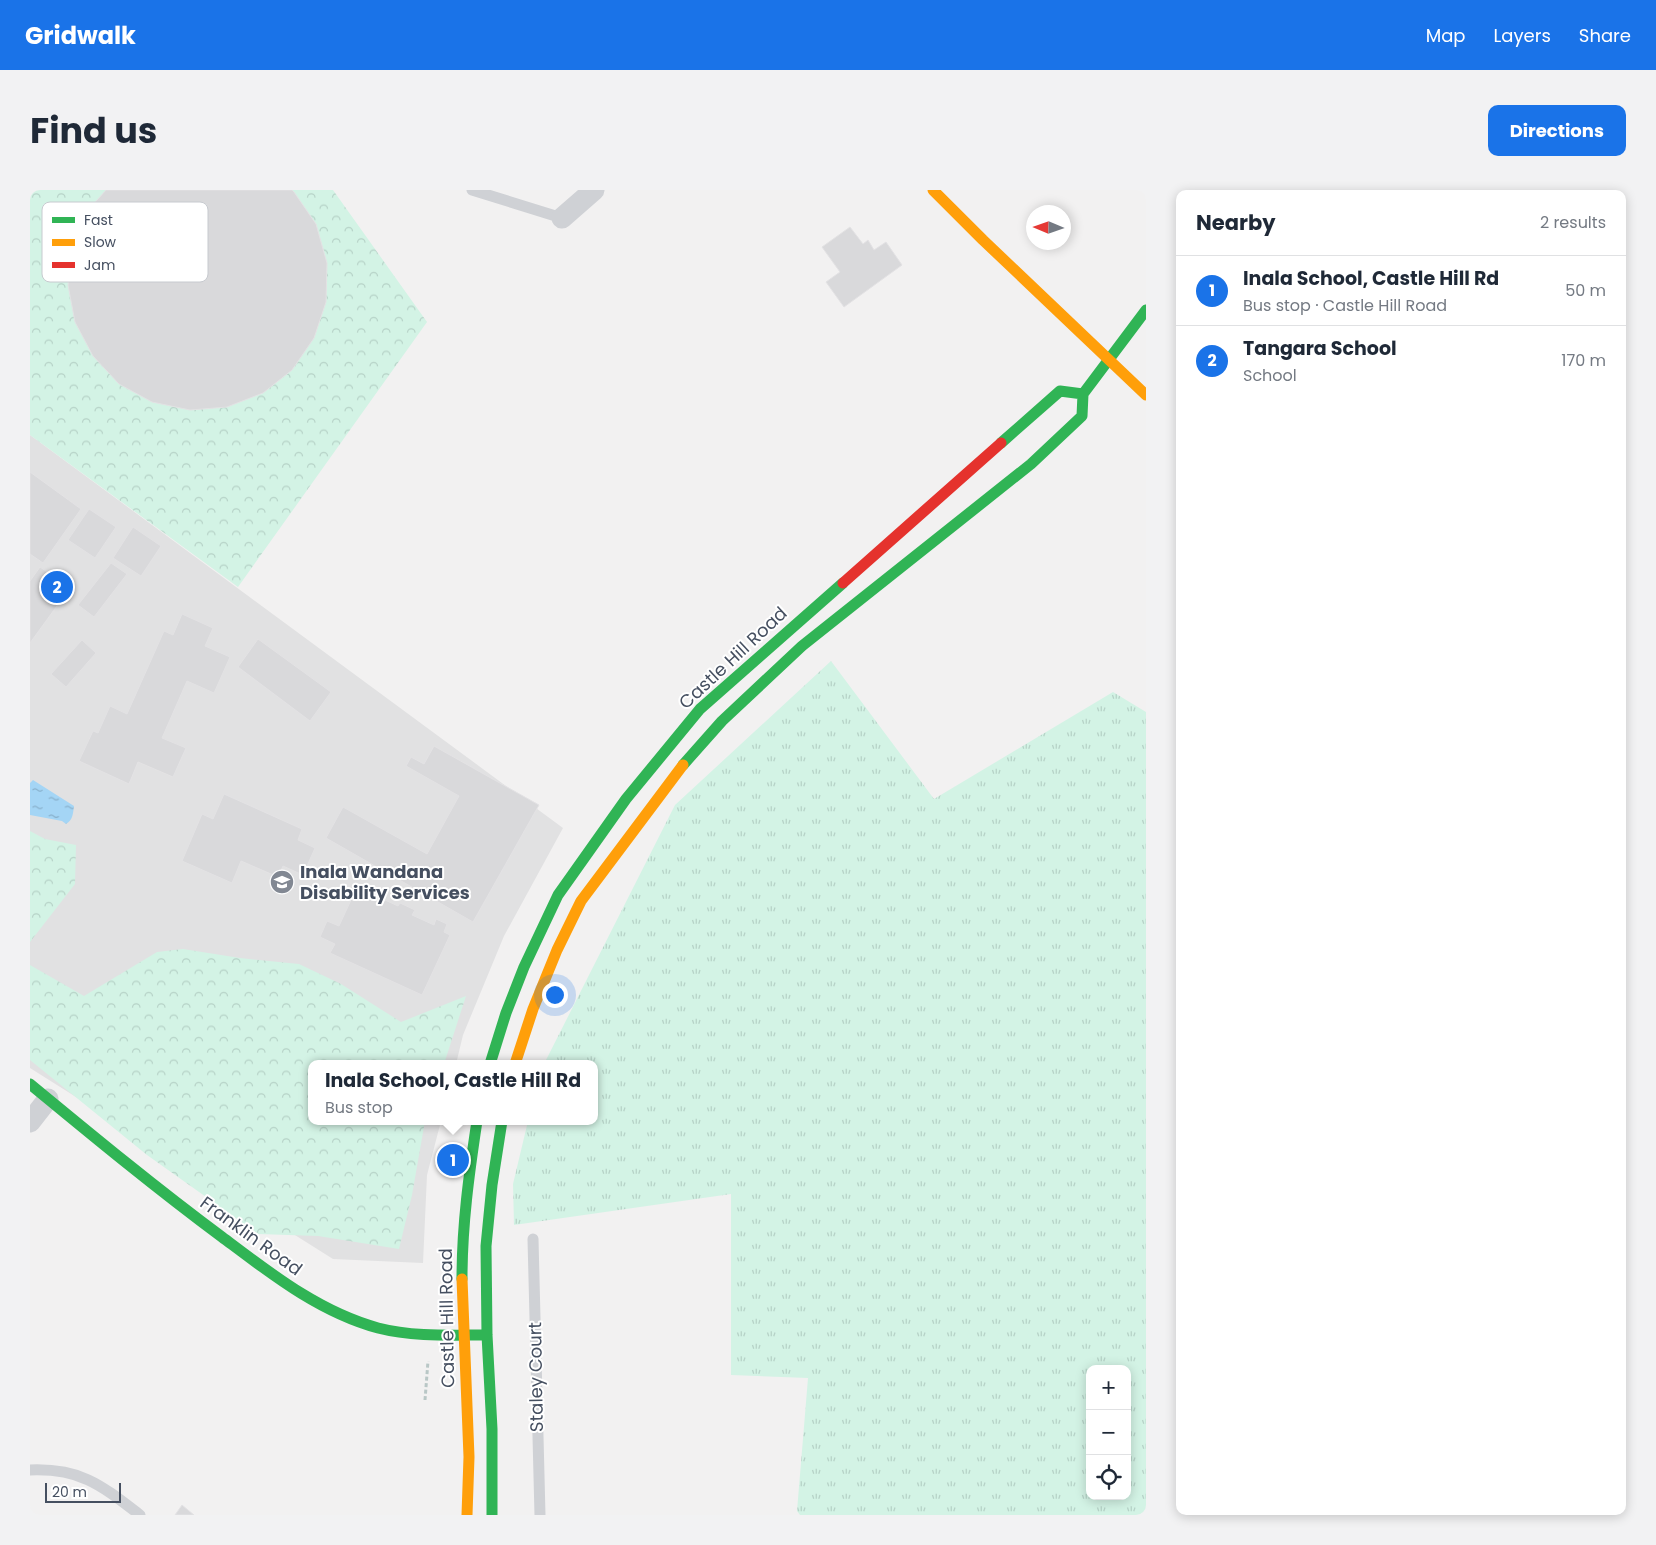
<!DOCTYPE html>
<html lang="en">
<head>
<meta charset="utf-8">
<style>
  body { margin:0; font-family:Poppins,sans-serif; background:#f2f2f3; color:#1f2937 }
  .controls { position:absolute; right:15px; bottom:15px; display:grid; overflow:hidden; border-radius:10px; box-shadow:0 2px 12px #0003 }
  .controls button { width:45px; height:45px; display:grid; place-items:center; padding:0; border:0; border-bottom:1px solid #e0e1e3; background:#fff; color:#1f2937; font:25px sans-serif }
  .compass { position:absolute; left:996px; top:15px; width:45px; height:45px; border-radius:50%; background:#fff; box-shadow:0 2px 12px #0003; rotate:272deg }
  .scale { position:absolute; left:15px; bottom:12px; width:76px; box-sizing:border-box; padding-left:5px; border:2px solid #454f60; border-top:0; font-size:14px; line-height:18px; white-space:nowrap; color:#454f60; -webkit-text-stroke:4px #fff; paint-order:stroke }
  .you { position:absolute; left:524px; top:804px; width:18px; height:18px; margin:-12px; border:4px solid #fff; border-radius:50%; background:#1a73e8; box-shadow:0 0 0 8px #1a73e833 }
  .badge { display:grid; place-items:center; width:32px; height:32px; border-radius:50%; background:#1a73e8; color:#fff; font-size:16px; font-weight:700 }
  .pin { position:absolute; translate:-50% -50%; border:2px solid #fff; box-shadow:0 1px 5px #0006 }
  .popup { position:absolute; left:278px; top:870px; width:290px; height:65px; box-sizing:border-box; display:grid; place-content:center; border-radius:10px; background:#fff; filter:drop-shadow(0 1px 4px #0005); font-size:16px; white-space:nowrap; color:#747a83 }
  .popup b { font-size:19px; color:#1f2937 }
  .popup::after { content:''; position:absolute; left:50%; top:100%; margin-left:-10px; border:10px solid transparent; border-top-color:#fff }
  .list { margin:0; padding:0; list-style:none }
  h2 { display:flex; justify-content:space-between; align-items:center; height:65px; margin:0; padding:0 20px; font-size:21px }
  h2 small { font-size:16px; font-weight:400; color:#747a83 }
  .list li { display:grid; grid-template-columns:32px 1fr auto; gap:15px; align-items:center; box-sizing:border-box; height:70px; padding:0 20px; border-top:1px solid #e0e1e3 }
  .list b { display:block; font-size:19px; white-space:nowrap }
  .list p { margin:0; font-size:16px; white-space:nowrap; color:#747a83 }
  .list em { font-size:16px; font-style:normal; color:#747a83 }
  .icon { flex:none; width:28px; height:28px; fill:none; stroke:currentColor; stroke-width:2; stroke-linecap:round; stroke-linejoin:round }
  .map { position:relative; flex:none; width:1116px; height:1325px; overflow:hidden; border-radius:10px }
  header { display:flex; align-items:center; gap:30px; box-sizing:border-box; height:70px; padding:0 25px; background:#1a73e8; color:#fff }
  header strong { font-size:24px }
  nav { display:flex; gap:28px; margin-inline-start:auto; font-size:18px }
  .intro { display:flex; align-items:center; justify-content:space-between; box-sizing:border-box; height:120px; padding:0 30px }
  h1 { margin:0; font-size:35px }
  .button { padding:12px 22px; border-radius:10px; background:#1a73e8; color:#fff; font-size:18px; font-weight:700 }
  main { display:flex; gap:30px; padding:0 30px }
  aside { flex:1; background:#fff; border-radius:10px; box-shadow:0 2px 12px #0003 }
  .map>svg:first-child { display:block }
</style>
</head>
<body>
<header>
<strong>Gridwalk</strong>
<nav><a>Map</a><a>Layers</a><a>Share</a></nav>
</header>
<div class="intro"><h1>Find us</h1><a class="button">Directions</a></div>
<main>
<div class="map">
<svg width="1116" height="1325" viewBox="0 0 1116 1325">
  <defs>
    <pattern id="forest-crowns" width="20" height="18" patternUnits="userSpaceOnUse" patternTransform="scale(1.25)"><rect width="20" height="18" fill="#d3f3e5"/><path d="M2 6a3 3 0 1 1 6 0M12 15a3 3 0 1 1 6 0" fill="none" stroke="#b6d2c7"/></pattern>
    <pattern id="park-tufts" width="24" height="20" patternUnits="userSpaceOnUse" patternTransform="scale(1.25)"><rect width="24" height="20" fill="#d3f3e5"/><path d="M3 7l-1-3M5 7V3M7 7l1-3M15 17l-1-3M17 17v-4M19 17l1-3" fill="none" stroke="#b6d2c7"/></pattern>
    <pattern id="water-ripples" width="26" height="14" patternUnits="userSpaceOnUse" patternTransform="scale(1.25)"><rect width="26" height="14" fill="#a4d5f5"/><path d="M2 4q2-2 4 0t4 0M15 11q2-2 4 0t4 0" fill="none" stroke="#87afca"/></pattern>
  </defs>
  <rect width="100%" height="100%" fill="#f2f1f1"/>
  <path fill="#e1e1e2" d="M 0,245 L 533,638 L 474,746 L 433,845 L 426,874 L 282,874 L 282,931 L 411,931 L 397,985 L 393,1073 L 303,1069 L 0,878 Z"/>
  <path fill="url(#forest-crowns)" d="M 0,0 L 303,0 L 397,132 L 208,397 L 0,245 Z
    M 0,641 L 15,649 L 46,655 L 45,694 L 0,752 Z
    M 153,759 L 210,768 L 269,774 L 311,794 L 371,832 L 436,806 L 414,874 L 282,874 L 282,931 L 395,931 L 382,1005 L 369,1059 L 288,1046 L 228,1044 L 117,965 L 0,870 L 0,775 L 54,806 L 127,762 Z"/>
  <path fill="url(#park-tufts)" fill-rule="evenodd" d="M 801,471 L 904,609 L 1083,502 L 1116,522 L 1116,1325 L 770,1325 L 767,1321 L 778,1188 L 701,1185 L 701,1004 L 484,1035 L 483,994 L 498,931 L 564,931 L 564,874 L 514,874 L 645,615 ZM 1060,1179 L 1097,1179 L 1097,1306 L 1060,1306 Z"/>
  <path fill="url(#water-ripples)" d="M 3,590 L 44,616 C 43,623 43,630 36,634 L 32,631 L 0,625 L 0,593 Z"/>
  <path fill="#d9d9db" stroke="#e3e2e4" d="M 76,0 L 262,0 L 264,2 L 286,34 L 297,73 L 296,112 L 284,148 L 262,180 L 233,203 L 197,217 L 160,220 L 122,212 L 89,194 L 63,166 L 45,132 L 38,95 L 43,55 L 59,19 Z
    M 820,37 L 833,54 L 838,50 L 844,60 L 856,52 L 872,75 L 814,117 L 796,92 L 810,82 L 792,57 Z
    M 0,282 L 51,319 L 13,373 L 0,364 Z
    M 59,319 L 86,337 L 65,368 L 38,350 Z
    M 103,337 L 131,356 L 111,386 L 83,368 Z
    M 81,373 L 97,384 L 64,427 L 48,415 Z
    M 10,377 L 40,398 L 0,453 L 0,391 Z
    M 152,424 L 183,438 L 175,456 L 200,467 L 184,503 L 157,491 L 132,548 L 156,558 L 143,587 L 108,572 L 99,594 L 49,571 L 63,541 L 68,543 L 80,516 L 97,524 L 134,441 L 143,445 Z
    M 228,449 L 301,502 L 280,531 L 208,477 Z
    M 52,450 L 66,463 L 36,497 L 21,484 Z
    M 404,556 L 509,615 L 443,732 L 296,648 L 313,617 L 397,664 L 429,606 L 376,576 L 381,567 L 394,574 Z
    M 194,604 L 272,639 L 268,650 L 285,658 L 273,685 L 253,676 L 248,687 L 211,671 L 202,693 L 152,671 L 172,624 L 183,629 Z
    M 327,697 L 368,716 L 370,713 L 385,720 L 382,725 L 404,735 L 406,729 L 417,734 L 414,742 L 420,745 L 392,805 L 300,763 L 305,754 L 290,747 L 297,731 L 309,736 Z
    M 152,1315 L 164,1325 L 145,1325 Z"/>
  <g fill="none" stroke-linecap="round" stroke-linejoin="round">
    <path stroke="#b9c7c6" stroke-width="3" stroke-dasharray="4 2.5" stroke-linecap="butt" d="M 395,1210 L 398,1171"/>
    <path stroke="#cfd1d5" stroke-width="11" d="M 442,0 L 532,28
      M 503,1049 L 510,1325
      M 0,1280 C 51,1278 71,1295 110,1325"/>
    <path stroke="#cfd1d5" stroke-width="21" d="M 532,28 L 564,0
      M 0,932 L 18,909"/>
    <path stroke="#30b455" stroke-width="11" d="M 971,253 L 1030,201 L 1053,204
      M 653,575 L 692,531 L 772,456 L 1001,274 L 1052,226 L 1053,204 L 1116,120
      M 460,874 L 476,823 L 494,777 L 528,705 L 596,609 L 670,519 L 813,393
      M 0,894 C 63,946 126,998 192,1047 C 240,1083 289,1122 348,1138 C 383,1147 421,1145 457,1145
      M 432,1089 C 432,1035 439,984 447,931
      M 462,1325 L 462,1239 L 457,1145 L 456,1056 L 462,995 L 472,931"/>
    <path stroke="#ff9f0a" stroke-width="11" d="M 903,0 L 953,50 L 1116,205
      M 485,874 L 503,819 L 527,760 L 551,711 L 653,575
      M 432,1089 L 439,1267 L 437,1325"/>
    <path stroke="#e5322d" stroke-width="11" d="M 813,393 L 971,253"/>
  </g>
  <defs>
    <g id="school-disc" transform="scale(1.25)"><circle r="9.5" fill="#828893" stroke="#fff"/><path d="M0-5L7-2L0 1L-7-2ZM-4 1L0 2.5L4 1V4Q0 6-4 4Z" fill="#fff"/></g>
  </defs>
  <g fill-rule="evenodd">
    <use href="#school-disc" x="252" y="692"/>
  </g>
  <g text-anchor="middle" stroke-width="4" stroke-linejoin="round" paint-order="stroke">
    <g font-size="18" fill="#454f60" stroke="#fff">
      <text transform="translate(703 468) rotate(-43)" y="6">Castle Hill Road</text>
      <text transform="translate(221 1046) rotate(36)" y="6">Franklin Road</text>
      <text transform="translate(417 1128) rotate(-91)" y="6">Castle Hill Road</text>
      <text transform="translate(506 1187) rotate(-91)" y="6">Staley Court</text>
    </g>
    <g font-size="18" font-weight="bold" fill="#454f60" stroke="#fff" text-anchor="start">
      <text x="270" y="688">Inala Wandana<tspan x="270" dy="21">Disability Services</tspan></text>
    </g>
  </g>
  <rect x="12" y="12" width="166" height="80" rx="8" fill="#fff" stroke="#c7cacf" stroke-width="1"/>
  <rect x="22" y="27" width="23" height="6" fill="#30b455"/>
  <rect x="22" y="49" width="23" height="7" fill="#ff9f0a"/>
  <rect x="22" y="72" width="23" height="6" fill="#e5322d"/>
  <g font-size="14" fill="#454f60">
    <text x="54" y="35">Fast</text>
    <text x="54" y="57">Slow</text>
    <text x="54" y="80">Jam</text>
  </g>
</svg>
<div class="controls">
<button>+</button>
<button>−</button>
<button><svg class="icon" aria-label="locate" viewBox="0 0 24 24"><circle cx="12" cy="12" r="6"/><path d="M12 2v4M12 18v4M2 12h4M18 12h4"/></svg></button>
</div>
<svg class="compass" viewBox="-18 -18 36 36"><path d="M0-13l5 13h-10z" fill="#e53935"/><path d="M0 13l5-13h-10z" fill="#747a83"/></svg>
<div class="scale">20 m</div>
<div class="you"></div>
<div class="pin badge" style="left:423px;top:970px">1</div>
<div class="popup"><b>Inala School, Castle Hill Rd</b>Bus stop</div>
<div class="pin badge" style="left:27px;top:397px">2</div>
</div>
<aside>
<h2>Nearby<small>2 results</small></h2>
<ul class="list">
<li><span class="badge">1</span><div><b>Inala School, Castle Hill Rd</b><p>Bus stop · Castle Hill Road</p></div><em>50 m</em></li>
<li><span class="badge">2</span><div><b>Tangara School</b><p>School</p></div><em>170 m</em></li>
</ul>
</aside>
</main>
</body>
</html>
